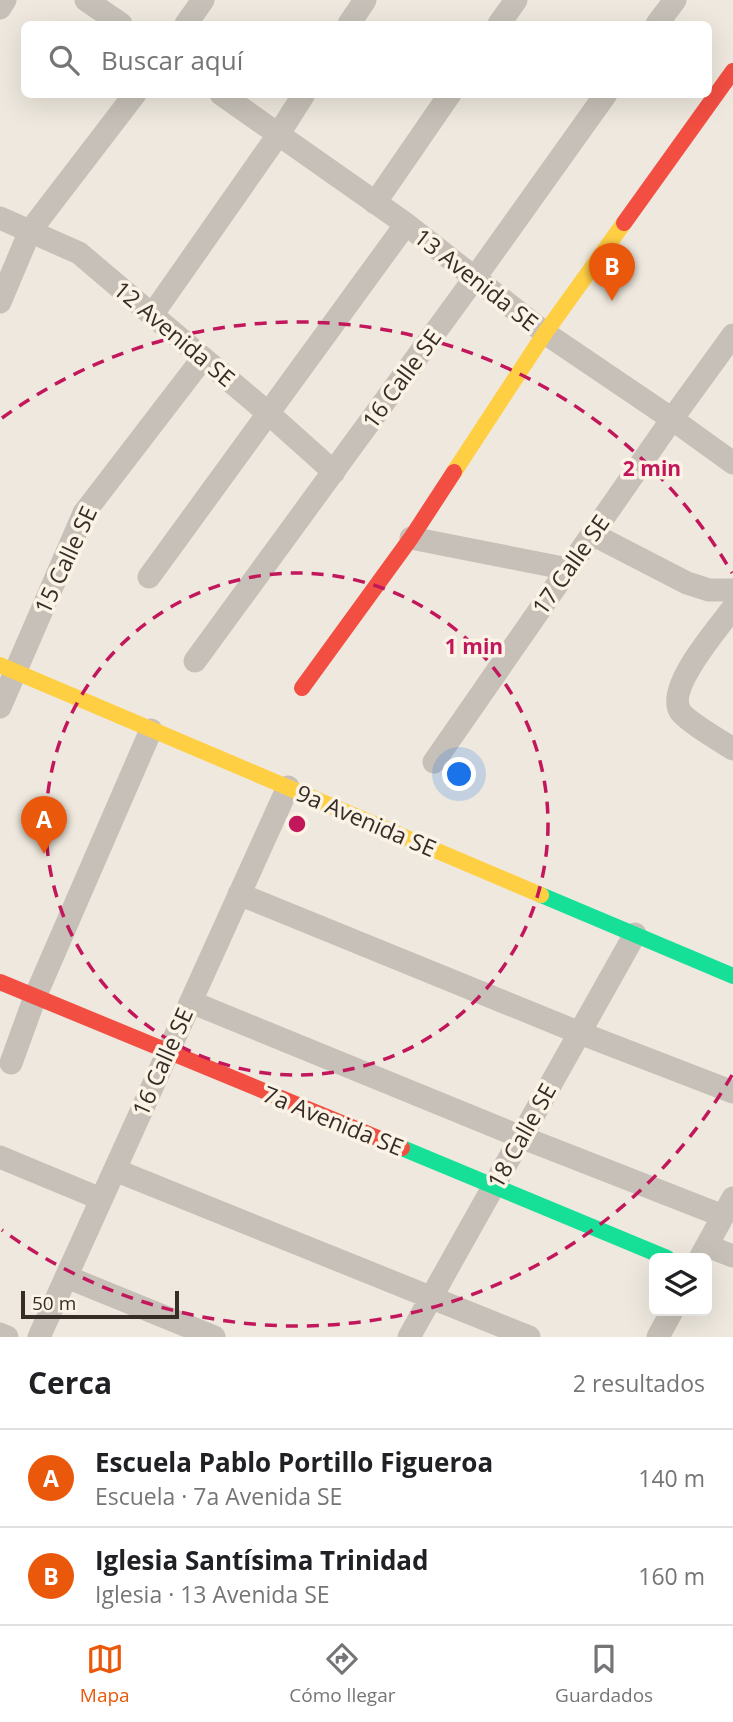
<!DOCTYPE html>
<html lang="es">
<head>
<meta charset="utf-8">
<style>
  body { margin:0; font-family:"Open Sans",sans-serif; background:#f2f2f2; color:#202124 }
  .controls { position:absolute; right:21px; bottom:21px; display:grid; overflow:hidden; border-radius:10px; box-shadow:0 7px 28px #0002 }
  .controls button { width:63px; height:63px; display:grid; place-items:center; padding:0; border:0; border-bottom:2px solid #e0e0e0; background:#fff; color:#202124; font:35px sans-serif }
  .scale { position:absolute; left:21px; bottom:18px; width:158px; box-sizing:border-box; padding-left:7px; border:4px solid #372d26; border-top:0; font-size:19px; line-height:24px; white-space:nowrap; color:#372d26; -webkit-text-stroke:5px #fbf3e5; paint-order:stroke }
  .you { position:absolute; left:460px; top:775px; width:24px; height:24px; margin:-18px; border:5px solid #fff; border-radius:50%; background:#1a73e8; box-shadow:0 0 0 10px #1a73e833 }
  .badge { display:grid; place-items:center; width:46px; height:46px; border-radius:50%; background:#ea580c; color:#fff; font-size:23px; font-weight:700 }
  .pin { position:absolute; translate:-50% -58px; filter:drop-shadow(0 2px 4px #0008) }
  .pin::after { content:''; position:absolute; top:37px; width:24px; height:21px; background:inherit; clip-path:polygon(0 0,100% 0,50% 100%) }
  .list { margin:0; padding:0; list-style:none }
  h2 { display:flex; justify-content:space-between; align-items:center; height:91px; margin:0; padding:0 28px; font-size:30px }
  h2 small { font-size:23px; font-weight:400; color:#757577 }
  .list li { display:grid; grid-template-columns:46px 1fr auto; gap:21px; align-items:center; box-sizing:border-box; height:98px; padding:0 28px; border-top:2px solid #e0e0e0 }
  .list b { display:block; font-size:26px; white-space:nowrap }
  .list p { margin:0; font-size:23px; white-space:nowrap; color:#757577 }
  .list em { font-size:23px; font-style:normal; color:#757577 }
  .icon { flex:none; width:38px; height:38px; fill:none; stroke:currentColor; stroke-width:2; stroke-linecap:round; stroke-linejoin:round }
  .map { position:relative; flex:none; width:733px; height:1337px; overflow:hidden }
  .search { position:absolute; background:#fff; box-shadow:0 7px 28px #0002; left:21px; right:21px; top:21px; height:77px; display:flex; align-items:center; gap:18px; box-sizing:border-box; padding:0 24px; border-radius:10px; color:#757577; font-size:26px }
  .sheet { height:287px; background:#fff }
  nav { display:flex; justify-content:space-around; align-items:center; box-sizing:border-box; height:98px; border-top:2px solid #e0e0e0; background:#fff; font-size:19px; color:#757577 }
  nav a { display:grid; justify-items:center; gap:4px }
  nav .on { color:#ea580c }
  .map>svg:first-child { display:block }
</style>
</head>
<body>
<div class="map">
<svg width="733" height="1337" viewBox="0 0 733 1337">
  <rect width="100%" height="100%" fill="#eee8de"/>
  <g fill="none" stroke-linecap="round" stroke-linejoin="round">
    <path stroke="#c6c0b8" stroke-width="23" d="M 86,0 L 121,24
      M 0,8 L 5,0
      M 186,24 L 203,0
      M 349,24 L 365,0
      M 499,24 L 516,0
      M 657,24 L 675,0
      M 221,94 L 406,224 L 545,333 L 672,419 L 733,463
      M 375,203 L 450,94
      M 0,218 L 79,253 L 268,413 L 334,472
      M 0,302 L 30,231 L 135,94
      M 152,315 L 278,135 L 304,94
      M 592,534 L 687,583 L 709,590 L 733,590
      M 411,538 L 568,569
      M 149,577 L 406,224
      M 733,608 C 718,628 666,687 680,711 C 685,720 722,742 733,749
      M 195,661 L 474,279 L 606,94
      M 0,707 L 84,513 L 203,358
      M 434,762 L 672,419 L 733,335
      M 239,894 L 580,1033 L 733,1092
      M 191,1002 L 521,1137 L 723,1216
      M 11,1063 L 35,997 L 151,730
      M 0,1157 L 101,1199
      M 115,1170 L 529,1337
      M 707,1246 L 733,1256
      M 700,1258 L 733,1198
      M 67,1277 L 214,1337
      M 0,1334 L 7,1337
      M 39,1337 L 288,787
      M 409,1337 L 635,934
      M 658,1337 L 672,1311"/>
    <path stroke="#16e098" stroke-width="16" d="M 541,895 L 733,976
      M 402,1148 L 667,1258"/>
    <path stroke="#ffcf43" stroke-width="16" d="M 454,472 L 545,333 L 624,223
      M 0,665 L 541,895"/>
    <path stroke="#f24e42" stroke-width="16" d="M 624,223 L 733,71
      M 302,688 L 411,538 L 454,472
      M 0,982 L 402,1148"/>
  </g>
  <g fill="none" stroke="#c2185b" stroke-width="3.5" stroke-dasharray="12 9">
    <circle cx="297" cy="824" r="251"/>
    <path d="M732 1075A502 502 0 0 1 2 1230M2 418A502 502 0 0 1 732 573"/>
  </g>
  <g text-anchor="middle" stroke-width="7" stroke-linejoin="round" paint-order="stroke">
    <g font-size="23" fill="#372d26" stroke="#fbf3e5">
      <text transform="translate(476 280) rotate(38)" y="8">13 Avenida SE</text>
      <text transform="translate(174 334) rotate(40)" y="8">12 Avenida SE</text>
      <text transform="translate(402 379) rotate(-54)" y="8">16 Calle SE</text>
      <text transform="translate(66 560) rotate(-65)" y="8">15 Calle SE</text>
      <text transform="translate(571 565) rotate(-55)" y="8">17 Calle SE</text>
      <text transform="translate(366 821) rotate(23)" y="8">9a Avenida SE</text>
      <text transform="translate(163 1062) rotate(-66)" y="8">16 Calle SE</text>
      <text transform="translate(333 1121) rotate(22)" y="8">7a Avenida SE</text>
      <text transform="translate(522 1136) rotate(-61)" y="8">18 Calle SE</text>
    </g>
  </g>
  <circle cx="297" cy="824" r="10" fill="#c2185b" stroke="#fbf3e5" stroke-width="3.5"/>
  <g font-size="21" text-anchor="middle" font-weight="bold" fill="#c2185b" stroke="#fbf3e5" stroke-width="7" stroke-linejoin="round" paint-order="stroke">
    <text x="652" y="476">2 min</text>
    <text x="474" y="654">1 min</text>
  </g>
</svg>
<div class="controls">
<button><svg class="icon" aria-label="layers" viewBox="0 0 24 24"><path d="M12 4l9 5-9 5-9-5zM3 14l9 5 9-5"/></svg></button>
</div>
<div class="scale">50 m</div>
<div class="you"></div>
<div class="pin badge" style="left:44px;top:854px">A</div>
<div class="pin badge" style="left:612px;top:301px">B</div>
<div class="search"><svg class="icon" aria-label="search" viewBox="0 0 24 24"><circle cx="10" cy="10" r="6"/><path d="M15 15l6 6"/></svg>Buscar aquí</div>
</div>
<section class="sheet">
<h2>Cerca<small>2 resultados</small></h2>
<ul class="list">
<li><span class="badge">A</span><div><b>Escuela Pablo Portillo Figueroa</b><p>Escuela · 7a Avenida SE</p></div><em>140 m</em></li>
<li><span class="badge">B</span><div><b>Iglesia Santísima Trinidad</b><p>Iglesia · 13 Avenida SE</p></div><em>160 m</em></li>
</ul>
</section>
<nav>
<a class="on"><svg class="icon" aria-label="map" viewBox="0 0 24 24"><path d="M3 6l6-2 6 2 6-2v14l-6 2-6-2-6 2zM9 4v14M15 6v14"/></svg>Mapa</a>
<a><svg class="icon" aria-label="directions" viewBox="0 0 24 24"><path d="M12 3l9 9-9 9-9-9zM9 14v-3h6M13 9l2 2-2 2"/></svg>Cómo llegar</a>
<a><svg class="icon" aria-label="saved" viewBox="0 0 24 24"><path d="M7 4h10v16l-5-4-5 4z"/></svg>Guardados</a>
</nav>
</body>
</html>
